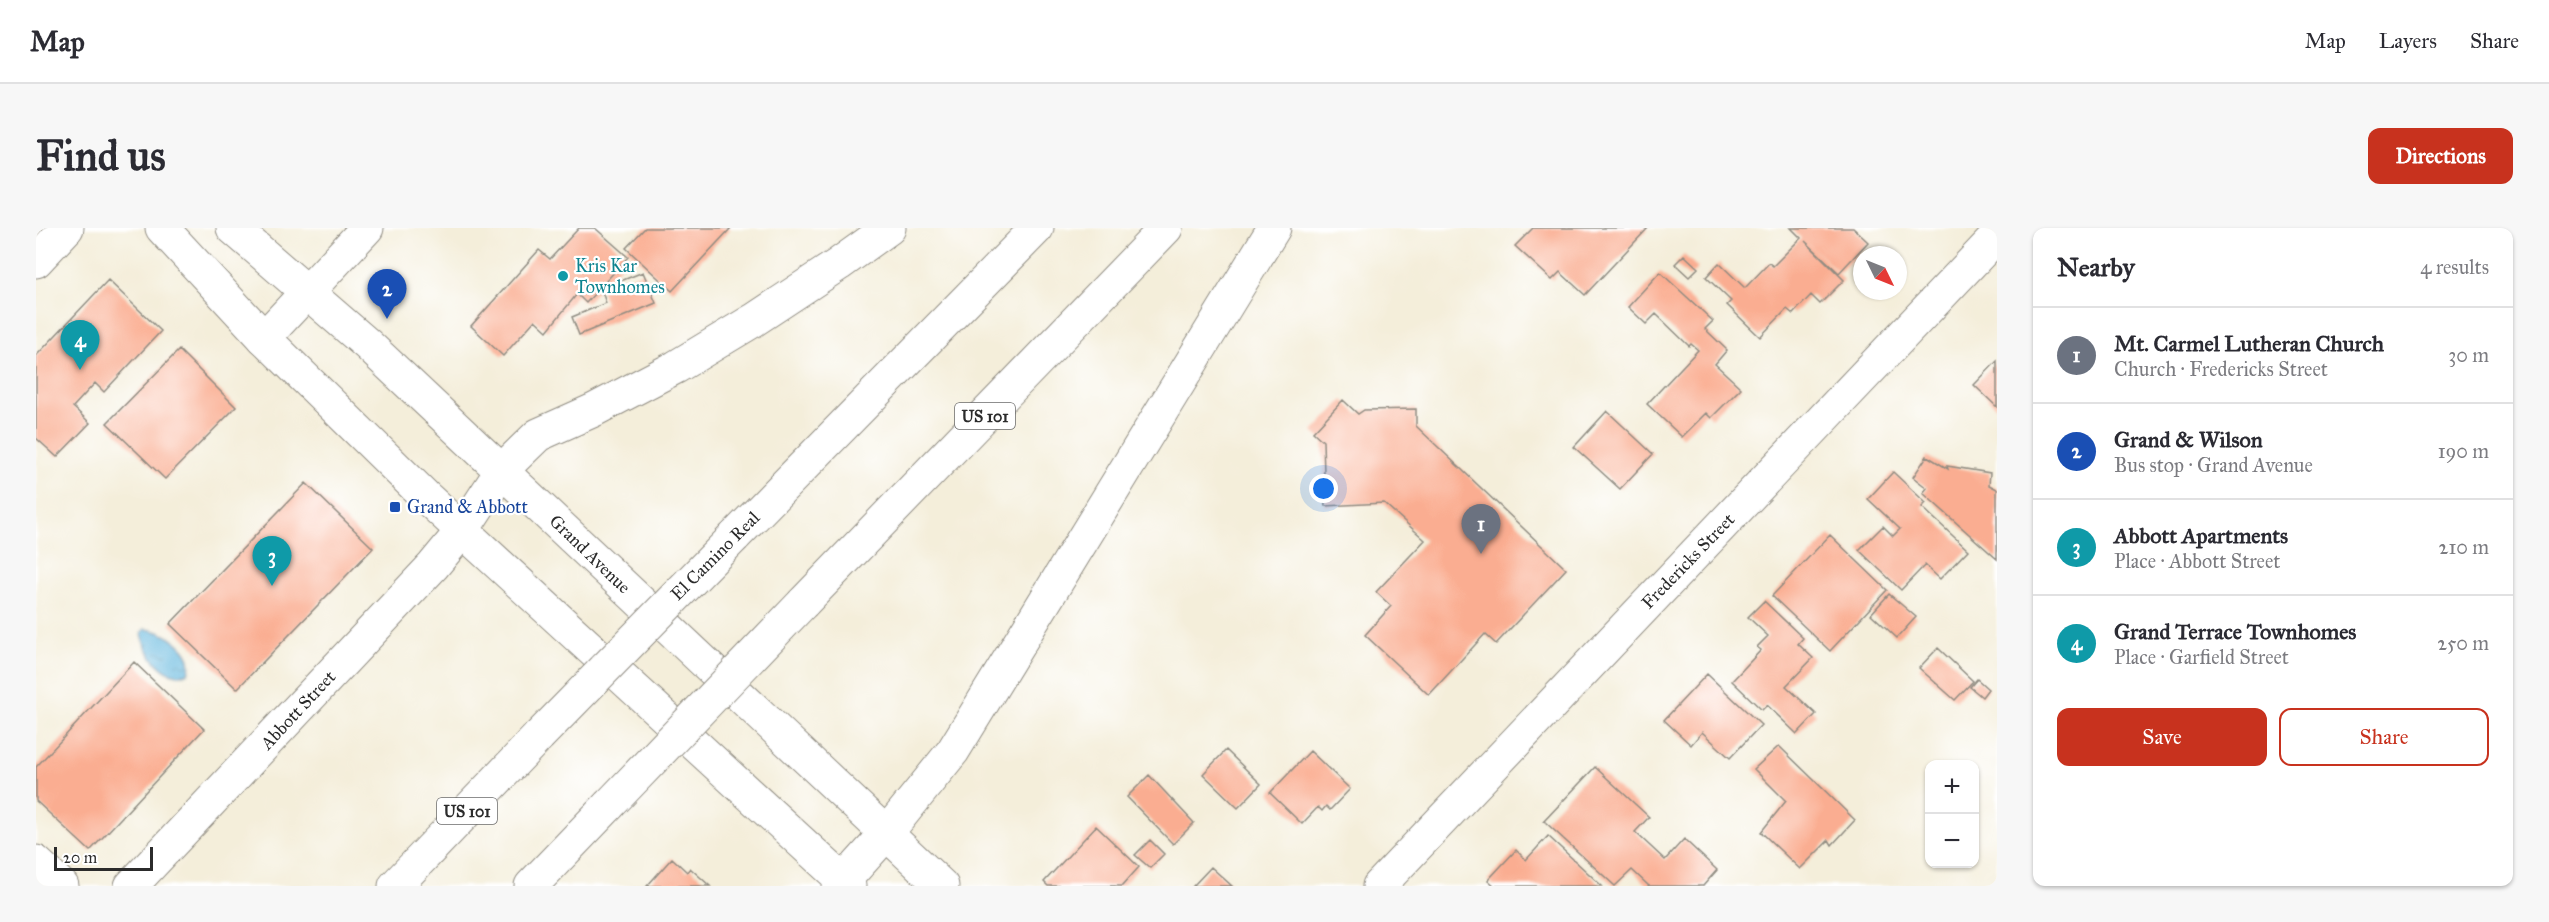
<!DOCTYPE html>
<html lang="en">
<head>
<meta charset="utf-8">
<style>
  body { margin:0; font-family:"IM FELL Great Primer",serif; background:#f7f7f7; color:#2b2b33 }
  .controls { position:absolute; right:18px; bottom:18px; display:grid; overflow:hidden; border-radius:12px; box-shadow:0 2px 4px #0004 }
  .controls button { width:54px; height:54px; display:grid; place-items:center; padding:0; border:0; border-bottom:2px solid #e1e1e2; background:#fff; color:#2b2b33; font:30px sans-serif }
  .compass { position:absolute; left:1817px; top:18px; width:54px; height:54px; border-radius:50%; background:#fff; box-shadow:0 2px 4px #0004; rotate:133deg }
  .scale { position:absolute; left:18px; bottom:15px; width:99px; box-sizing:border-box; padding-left:6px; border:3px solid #2b2b2b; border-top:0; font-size:16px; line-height:21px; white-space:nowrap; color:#2b2b2b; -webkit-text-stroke:4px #fff; paint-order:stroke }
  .you { position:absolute; left:1288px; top:261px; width:21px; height:21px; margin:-15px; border:4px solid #fff; border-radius:50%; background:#1a73e8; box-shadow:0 0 0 9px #1a73e833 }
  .badge { display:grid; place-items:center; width:39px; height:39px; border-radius:50%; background:#c8321e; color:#fff; font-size:20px; font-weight:700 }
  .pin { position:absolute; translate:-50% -50px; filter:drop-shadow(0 2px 3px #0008) }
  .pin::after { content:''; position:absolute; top:32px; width:21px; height:18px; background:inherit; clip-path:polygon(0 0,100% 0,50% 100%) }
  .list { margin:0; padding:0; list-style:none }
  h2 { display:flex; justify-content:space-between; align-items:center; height:78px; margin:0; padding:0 24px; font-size:26px }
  h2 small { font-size:20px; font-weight:400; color:#7c7c81 }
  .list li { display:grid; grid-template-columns:39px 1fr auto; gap:18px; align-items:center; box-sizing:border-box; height:96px; padding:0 24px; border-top:2px solid #e1e1e2 }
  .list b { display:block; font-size:22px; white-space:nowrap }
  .list p { margin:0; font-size:20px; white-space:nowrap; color:#7c7c81 }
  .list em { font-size:20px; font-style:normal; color:#7c7c81 }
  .actions { display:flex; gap:12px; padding:18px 24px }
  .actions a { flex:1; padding:14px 0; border:2px solid #c8321e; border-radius:12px; text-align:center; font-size:21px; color:#c8321e }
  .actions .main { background:#c8321e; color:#fff }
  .map { position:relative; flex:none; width:1961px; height:658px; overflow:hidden; border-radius:12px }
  header { display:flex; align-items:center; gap:36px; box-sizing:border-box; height:84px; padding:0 30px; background:#fff; border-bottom:2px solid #e1e1e2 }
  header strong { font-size:28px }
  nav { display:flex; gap:33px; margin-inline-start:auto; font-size:21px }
  .intro { display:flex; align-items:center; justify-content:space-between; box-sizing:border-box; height:144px; padding:0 36px }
  h1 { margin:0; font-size:42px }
  .button { padding:15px 27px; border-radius:12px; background:#c8321e; color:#fff; font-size:21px; font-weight:700 }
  main { display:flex; gap:36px; padding:0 36px }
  aside { flex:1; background:#fff; border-radius:12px; box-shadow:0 2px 4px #0004 }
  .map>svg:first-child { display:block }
</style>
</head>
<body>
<header>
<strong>Map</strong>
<nav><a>Map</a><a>Layers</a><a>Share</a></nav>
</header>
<div class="intro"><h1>Find us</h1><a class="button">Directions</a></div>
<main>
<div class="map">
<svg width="1961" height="658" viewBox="0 0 1961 658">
  <defs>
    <pattern id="water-ripples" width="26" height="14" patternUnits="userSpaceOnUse" patternTransform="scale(1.5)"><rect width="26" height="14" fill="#60b6dd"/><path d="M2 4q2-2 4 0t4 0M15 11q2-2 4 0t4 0" fill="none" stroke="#4f94b3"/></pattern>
  </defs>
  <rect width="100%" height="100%" fill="#fff"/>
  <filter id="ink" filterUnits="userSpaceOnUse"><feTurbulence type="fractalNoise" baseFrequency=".0167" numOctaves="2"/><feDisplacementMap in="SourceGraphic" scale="12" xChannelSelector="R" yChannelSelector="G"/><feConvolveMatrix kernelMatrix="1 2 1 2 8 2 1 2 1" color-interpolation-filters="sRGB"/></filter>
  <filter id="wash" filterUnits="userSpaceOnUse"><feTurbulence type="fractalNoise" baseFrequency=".008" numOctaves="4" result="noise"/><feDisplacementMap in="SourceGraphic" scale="24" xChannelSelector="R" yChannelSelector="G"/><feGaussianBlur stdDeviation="1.35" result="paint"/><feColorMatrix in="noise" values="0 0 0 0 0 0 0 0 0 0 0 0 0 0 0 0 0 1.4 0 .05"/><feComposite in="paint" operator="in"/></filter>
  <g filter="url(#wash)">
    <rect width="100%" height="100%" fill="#f4eeda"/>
    <path fill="url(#water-ripples)" stroke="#467084" stroke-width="1.5" d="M 109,401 C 128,402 161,422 152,445 C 130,455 107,423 106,404 Z"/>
    <g id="blocks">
      <path fill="#faad91" d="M 543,0 L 559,0 L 592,29 L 550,75 L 541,66 L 511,103 L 499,92 L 467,128 L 435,98 L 503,22 L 514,31 Z
        M 609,0 L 695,0 L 636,63 L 590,20 Z
        M 1497,0 L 1612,0 L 1549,67 L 1524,44 L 1516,52 L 1479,18 Z
        M 1755,0 L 1817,0 L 1832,14 L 1803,45 L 1769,13 L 1808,52 L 1784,76 L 1775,67 L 1757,86 L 1751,81 L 1724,109 L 1691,77 L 1695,73 L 1670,49 L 1683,35 L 1709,60 L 1733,35 L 1737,38 L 1765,10 Z
        M 1648,27 L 1662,40 L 1653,49 L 1639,36 Z
        M 607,44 L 620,75 L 543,107 L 536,89 L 570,75 L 565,61 Z
        M 1624,44 L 1677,93 L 1669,101 L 1691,122 L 1679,136 L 1705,160 L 1675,190 L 1670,185 L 1646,209 L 1611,176 L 1662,122 L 1655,116 L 1653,118 L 1620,86 L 1610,96 L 1592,79 Z
        M 72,52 L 125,103 L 68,164 L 59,155 L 37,179 L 54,195 L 21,229 L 0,210 L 0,128 Z
        M 143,122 L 200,179 L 129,251 L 71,195 Z
        M 1961,133 L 1961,179 L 1938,157 Z
        M 1307,172 L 1322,186 L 1328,182 L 1380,181 L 1380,198 L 1530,341 L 1460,416 L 1449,406 L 1393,467 L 1329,407 L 1355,378 L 1340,364 L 1389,312 L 1348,275 L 1289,278 L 1287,213 L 1277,204 Z
        M 1571,183 L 1617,226 L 1584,261 L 1538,219 Z
        M 1891,228 L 1912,241 L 1911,238 L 1954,245 L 1953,257 L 1961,261 L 1961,331 L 1887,265 L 1891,260 L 1877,249 Z
        M 1857,244 L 1890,275 L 1886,279 L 1932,322 L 1904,351 L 1889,337 L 1865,362 L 1823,322 L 1847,298 L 1857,308 L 1864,301 L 1832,271 Z
        M 270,255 L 337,320 L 201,461 L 134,396 Z
        M 1794,307 L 1851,362 L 1794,423 L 1736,368 Z
        M 1853,366 L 1880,389 L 1861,410 L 1835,386 Z
        M 1728,373 L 1767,410 L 1762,416 L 1777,430 L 1750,458 L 1780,486 L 1761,506 L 1731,477 L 1726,482 L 1696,453 L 1725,422 L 1721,419 L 1732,408 L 1712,389 Z
        M 1902,420 L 1937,453 L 1919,472 L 1883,440 Z
        M 98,434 L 168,501 L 54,623 L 0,573 L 0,539 Z
        M 1671,446 L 1725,497 L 1694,530 L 1666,504 L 1655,517 L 1628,492 Z
        M 1941,451 L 1952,461 L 1946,469 L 1934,459 Z
        M 1743,518 L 1819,592 L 1796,617 L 1793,612 L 1764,641 L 1725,604 L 1750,573 L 1718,541 Z
        M 1190,522 L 1225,556 L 1202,580 L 1167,546 Z
        M 1274,523 L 1314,561 L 1294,582 L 1290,578 L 1286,583 L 1282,579 L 1266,596 L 1234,565 Z
        M 1559,539 L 1613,589 L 1599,604 L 1629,632 L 1648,611 L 1681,642 L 1667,658 L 1613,658 L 1596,642 L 1579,658 L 1508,593 Z
        M 1113,547 L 1158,595 L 1137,616 L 1091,569 Z
        M 1060,598 L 1103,639 L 1086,658 L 1012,658 L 1008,654 Z
        M 1512,608 L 1566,658 L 1459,658 L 1452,652 L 1480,622 L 1490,632 Z
        M 1114,612 L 1128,626 L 1114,640 L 1099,627 Z
        M 636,630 L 651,644 L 654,640 L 674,658 L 611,658 Z
        M 1175,639 L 1196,658 L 1157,658 Z"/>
    </g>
  </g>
  <g filter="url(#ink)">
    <use href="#blocks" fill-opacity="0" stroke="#908c82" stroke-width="1.5"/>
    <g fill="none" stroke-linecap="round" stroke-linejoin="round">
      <g stroke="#908c82" stroke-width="35">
        <path id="minor" d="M 0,33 L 31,0
          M 228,110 L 331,0
          M 0,634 L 26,658
          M 95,658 L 397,338 L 426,303
          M 1343,658 L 1961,8"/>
      </g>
      <g stroke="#908c82" stroke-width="35">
        <path id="tertiary" d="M 126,0 L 228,110 L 392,271 L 813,658
          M 197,0 L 331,116 L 906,658
          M 426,303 L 466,242
          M 803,658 L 849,607"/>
      </g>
      <g stroke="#908c82" stroke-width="35">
        <path id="motorway" d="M 466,242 L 502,207 L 558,182 L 640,139 L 718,92 L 803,36 L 853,0
          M 698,309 L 1001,0
          M 767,375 L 1130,0
          M 849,607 L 917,523 L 1238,0
          M 359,658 L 503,508
          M 495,658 L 573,577"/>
      </g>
      <use href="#minor" stroke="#fff" stroke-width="33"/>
      <use href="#tertiary" stroke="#fff" stroke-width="33"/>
      <use href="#motorway" stroke="#fff" stroke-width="33"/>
      <g stroke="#908c82" stroke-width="35" stroke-linecap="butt">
        <path id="motorway-bridge" d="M 503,508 L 698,309
          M 573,577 L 767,375"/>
      </g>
      <use href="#motorway-bridge" stroke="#fff" stroke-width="33"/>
    </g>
  </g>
  <circle fill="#0f9aa8" stroke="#fff" stroke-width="2" cx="527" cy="48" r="6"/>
  <rect fill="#1a4fb4" stroke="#fff" stroke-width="2" x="353" y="273" width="12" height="12" rx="3"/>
  <g text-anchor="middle" stroke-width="4.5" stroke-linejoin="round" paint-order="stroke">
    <g fill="#fff" stroke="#6b6b6b" stroke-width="1.5">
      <rect x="919" y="175" width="60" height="26" rx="4.5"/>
      <rect x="401" y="570" width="60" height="26" rx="4.5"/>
    </g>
    <g font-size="16" font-weight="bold" fill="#2b2b2b">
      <text x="949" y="194">US 101</text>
      <text x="431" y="589">US 101</text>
    </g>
    <g font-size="18" fill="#0d838f" stroke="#fff" text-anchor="start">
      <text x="539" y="44">Kris Kar<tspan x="539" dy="21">Townhomes</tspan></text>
    </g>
    <g font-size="18" fill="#164399" stroke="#fff" text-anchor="start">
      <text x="371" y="285">Grand &amp; Abbott</text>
    </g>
    <g font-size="18" fill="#2b2b2b" stroke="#fff">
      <text transform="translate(554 326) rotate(44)" y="6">Grand Avenue</text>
      <text transform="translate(679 328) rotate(-45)" y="6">El Camino Real</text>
      <text transform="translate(1652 333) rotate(-46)" y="6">Fredericks Street</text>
      <text transform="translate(262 482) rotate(-47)" y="6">Abbott Street</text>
    </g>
  </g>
</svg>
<div class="controls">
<button>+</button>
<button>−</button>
</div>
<svg class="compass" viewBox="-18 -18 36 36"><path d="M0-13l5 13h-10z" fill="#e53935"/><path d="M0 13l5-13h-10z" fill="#7c7c81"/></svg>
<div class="scale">20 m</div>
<div class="you"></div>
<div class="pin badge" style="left:1445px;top:326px;background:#6b7280">1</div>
<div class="pin badge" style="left:351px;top:91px;background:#1a4fb4">2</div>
<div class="pin badge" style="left:236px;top:358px;background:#0f9aa8">3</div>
<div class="pin badge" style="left:44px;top:142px;background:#0f9aa8">4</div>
</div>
<aside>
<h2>Nearby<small>4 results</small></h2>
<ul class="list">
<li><span class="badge" style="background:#6b7280">1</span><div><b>Mt. Carmel Lutheran Church</b><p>Church · Fredericks Street</p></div><em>30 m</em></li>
<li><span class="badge" style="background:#1a4fb4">2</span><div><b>Grand &amp; Wilson</b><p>Bus stop · Grand Avenue</p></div><em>190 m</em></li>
<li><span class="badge" style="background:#0f9aa8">3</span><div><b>Abbott Apartments</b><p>Place · Abbott Street</p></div><em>210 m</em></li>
<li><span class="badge" style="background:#0f9aa8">4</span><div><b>Grand Terrace Townhomes</b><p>Place · Garfield Street</p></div><em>250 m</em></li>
</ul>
<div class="actions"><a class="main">Save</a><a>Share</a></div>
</aside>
</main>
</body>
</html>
